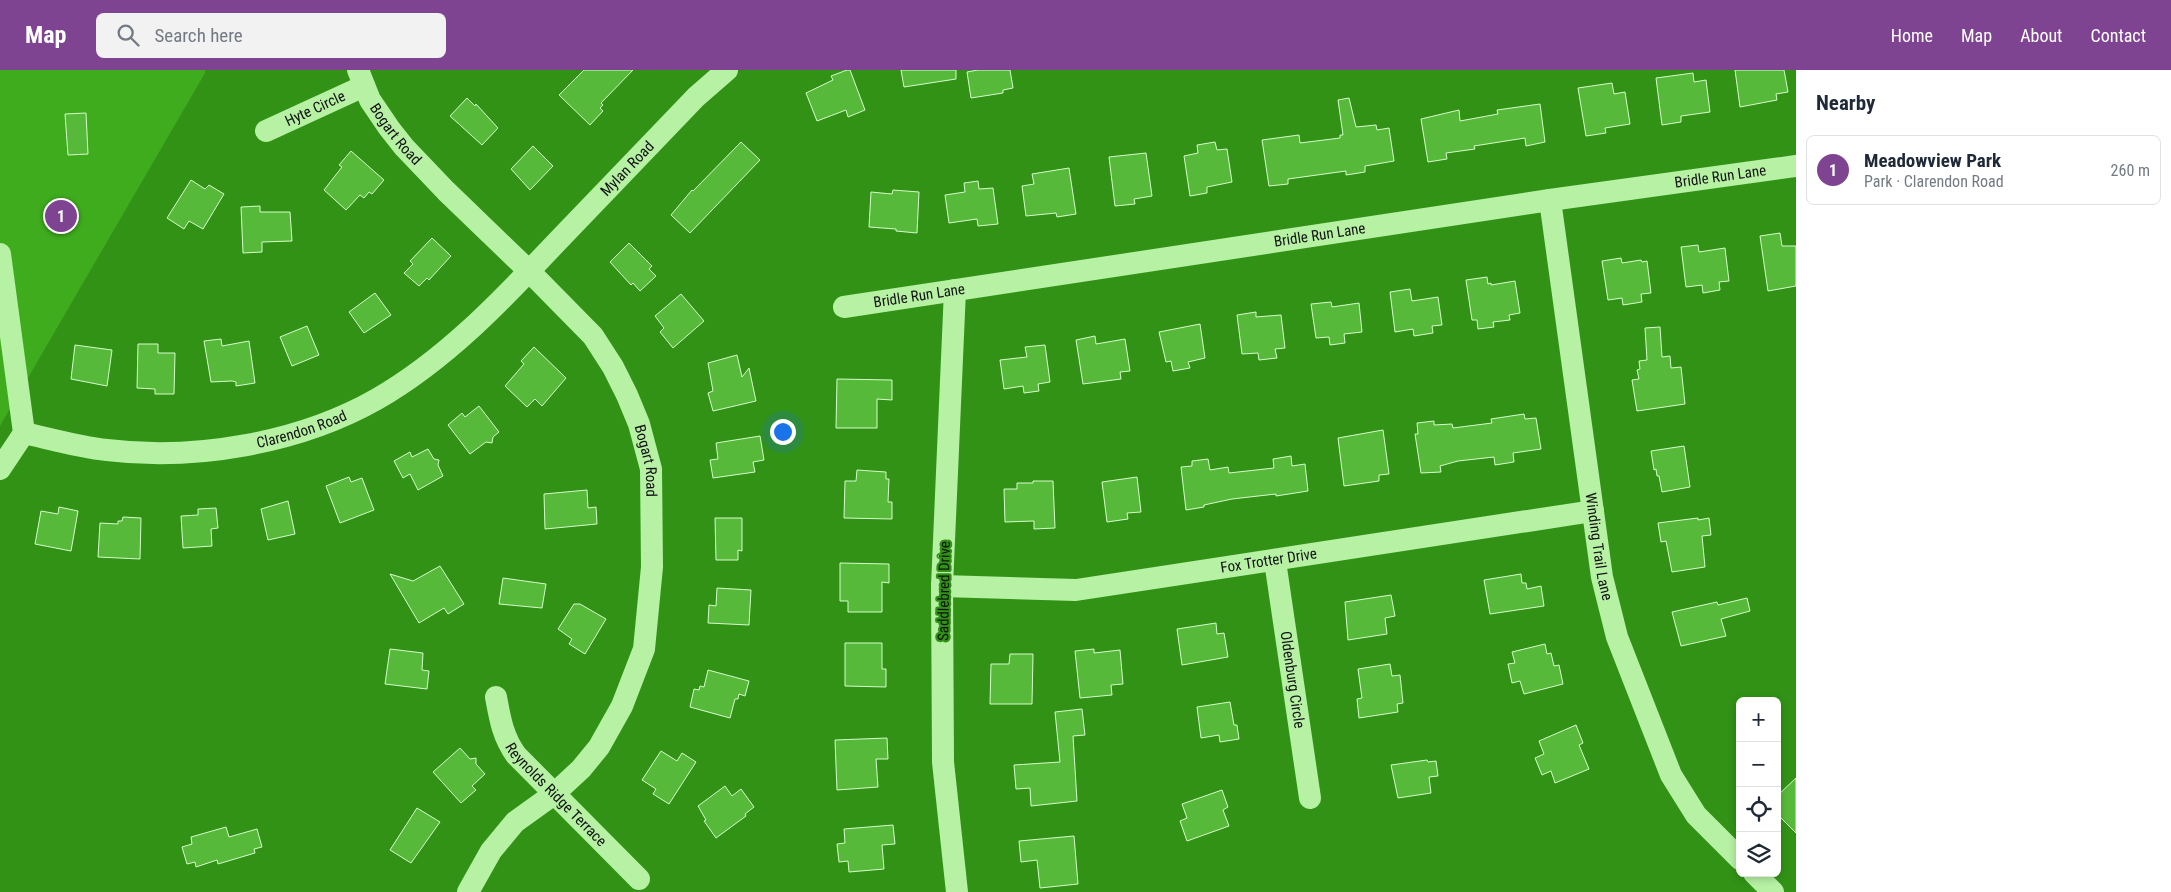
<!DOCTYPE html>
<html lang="en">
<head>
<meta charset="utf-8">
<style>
  body { margin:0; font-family:"Roboto Condensed",sans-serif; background:#f2f2f3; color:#1f2937 }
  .controls { position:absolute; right:15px; bottom:15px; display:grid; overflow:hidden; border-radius:8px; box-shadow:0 2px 8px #0003 }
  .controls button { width:45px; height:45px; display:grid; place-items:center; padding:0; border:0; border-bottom:1px solid #e0e1e3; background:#fff; color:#1f2937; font:25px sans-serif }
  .you { position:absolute; left:782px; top:361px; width:18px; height:18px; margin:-12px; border:4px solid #fff; border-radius:50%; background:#1a73e8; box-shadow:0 0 0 8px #1a73e833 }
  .badge { display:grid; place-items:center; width:32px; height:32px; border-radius:50%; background:#7f4491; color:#fff; font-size:16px; font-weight:700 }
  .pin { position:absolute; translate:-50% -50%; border:2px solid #fff; box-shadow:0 1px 5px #0006 }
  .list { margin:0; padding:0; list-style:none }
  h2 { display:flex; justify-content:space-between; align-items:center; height:65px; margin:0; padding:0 20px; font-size:21px }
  h2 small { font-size:16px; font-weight:400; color:#747a83 }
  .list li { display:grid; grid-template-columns:32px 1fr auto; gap:15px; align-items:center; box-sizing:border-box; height:70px; margin:0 10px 10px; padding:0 10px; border:1px solid #e0e1e3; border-radius:8px }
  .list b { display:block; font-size:19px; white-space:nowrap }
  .list p { margin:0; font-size:16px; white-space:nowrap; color:#747a83 }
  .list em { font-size:16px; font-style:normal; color:#747a83 }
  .icon { flex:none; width:28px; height:28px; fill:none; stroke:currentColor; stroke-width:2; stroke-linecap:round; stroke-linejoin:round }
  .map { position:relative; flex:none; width:1796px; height:822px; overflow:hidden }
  header { display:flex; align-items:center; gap:30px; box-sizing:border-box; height:70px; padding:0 25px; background:#7f4491; color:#fff }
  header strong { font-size:24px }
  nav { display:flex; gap:28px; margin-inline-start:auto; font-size:18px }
  .search { width:350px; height:45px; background:#f2f2f3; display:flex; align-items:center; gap:12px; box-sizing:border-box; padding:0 18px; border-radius:8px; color:#747a83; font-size:19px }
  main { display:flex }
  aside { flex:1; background:#fff }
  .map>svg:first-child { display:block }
</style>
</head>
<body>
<header>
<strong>Map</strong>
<div class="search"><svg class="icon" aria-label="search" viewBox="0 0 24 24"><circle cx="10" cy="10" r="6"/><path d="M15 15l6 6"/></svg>Search here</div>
<nav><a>Home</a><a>Map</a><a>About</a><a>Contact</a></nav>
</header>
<main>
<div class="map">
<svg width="1796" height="822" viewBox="0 0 1796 822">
  <rect width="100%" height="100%" fill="#319216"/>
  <path fill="#3fac1e" d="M 0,0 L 205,0 L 205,3 L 0,356 Z"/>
  <path fill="#57b93a" stroke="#d6fccb" d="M 584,0 L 633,0 L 601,33 L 603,35 L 600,38 L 603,41 L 590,55 L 559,25 Z
    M 847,0 L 850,0 L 865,40 L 848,47 L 846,40 L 817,51 L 806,23 L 833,10 L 831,6 Z
    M 901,0 L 956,0 L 956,9 L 904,17 Z
    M 978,0 L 1010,0 L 1013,18 L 1003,20 L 1003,23 L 971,28 L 967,2 Z
    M 1735,0 L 1784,0 L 1788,22 L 1776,24 L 1777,30 L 1740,37 Z
    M 1693,3 L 1694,12 L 1706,10 L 1710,42 L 1681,46 L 1681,52 L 1662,55 L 1656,8 Z
    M 1612,13 L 1614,24 L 1625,22 L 1630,54 L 1605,58 L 1606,63 L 1586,66 L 1578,18 Z
    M 467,28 L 475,36 L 476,34 L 498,58 L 482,75 L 450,46 Z
    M 1349,28 L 1356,57 L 1376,55 L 1377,60 L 1389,58 L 1394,91 L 1365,96 L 1365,102 L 1346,105 L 1346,101 L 1288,109 L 1288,114 L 1269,116 L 1262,70 L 1299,65 L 1300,73 L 1340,68 L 1340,65 L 1343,65 L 1338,30 Z
    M 1540,34 L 1545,72 L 1526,76 L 1525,68 L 1474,76 L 1475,79 L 1446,83 L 1447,89 L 1428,92 L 1421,49 L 1459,40 L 1460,51 L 1498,44 L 1497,40 Z
    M 86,43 L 88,84 L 68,85 L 65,44 Z
    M 741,72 L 760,90 L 690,163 L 671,145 L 692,120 L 693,121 Z
    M 1215,72 L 1217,80 L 1227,79 L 1232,112 L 1207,117 L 1207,123 L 1190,126 L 1184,86 L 1198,83 L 1197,75 Z
    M 533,76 L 553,96 L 530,120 L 511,99 Z
    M 351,81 L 384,110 L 372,124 L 369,122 L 364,128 L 360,125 L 346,140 L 324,120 L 342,97 L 339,95 Z
    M 1146,83 L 1152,126 L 1134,129 L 1135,134 L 1115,136 L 1109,87 Z
    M 1069,98 L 1076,144 L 1057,147 L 1056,143 L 1026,146 L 1022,116 L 1034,114 L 1032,104 Z
    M 191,110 L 205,119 L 209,115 L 224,124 L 203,159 L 189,151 L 184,159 L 167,148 Z
    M 978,111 L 979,119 L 993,118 L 998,154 L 978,156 L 977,149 L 949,153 L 945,125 L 965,122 L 964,113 Z
    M 893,120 L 919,122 L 917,163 L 896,161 L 896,159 L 869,157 L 871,122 L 892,124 Z
    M 260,136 L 260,142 L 290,142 L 292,171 L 262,172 L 262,182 L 243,183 L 241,137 Z
    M 1780,163 L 1782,176 L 1796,176 L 1796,216 L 1768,221 L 1760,166 Z
    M 432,168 L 451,186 L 429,210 L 427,208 L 419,216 L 404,203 L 413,194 L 410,191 Z
    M 629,173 L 652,196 L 649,199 L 656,206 L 640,221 L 633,213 L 631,215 L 610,192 Z
    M 1698,175 L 1699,182 L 1725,178 L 1729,211 L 1719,212 L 1720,220 L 1703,223 L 1702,215 L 1686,217 L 1681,177 Z
    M 1621,188 L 1622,193 L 1641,190 L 1642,192 L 1647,191 L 1651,223 L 1641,224 L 1642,232 L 1623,235 L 1622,228 L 1608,230 L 1602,191 Z
    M 1487,207 L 1488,214 L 1491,213 L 1491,215 L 1515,211 L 1520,243 L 1509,245 L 1510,250 L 1493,252 L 1494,257 L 1478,259 L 1477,250 L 1472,250 L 1466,210 Z
    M 1410,219 L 1412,231 L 1438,227 L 1442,255 L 1432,256 L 1433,263 L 1414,266 L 1413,259 L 1395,262 L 1390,222 Z
    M 375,223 L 391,245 L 364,263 L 349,242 Z
    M 681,224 L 704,251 L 673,278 L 660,262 L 664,258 L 655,246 Z
    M 1331,232 L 1332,237 L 1359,233 L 1362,262 L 1344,264 L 1345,273 L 1330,275 L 1329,267 L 1316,268 L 1311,234 Z
    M 1256,242 L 1256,247 L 1281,245 L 1285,278 L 1275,279 L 1277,288 L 1259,290 L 1258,283 L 1242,284 L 1237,245 Z
    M 1200,254 L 1205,288 L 1188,292 L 1190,298 L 1173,301 L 1171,291 L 1166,292 L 1159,262 Z
    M 307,256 L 319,285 L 292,296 L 280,267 Z
    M 1660,257 L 1662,287 L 1670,286 L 1671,298 L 1681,297 L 1685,334 L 1637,341 L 1632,310 L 1639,309 L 1637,300 L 1640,299 L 1639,291 L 1647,290 L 1645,258 Z
    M 1095,266 L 1096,274 L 1125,269 L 1130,301 L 1120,302 L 1121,309 L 1083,314 L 1076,270 Z
    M 221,269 L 222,276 L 249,271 L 255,313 L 236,316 L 236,312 L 232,311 L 211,312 L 204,271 Z
    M 138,274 L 158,274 L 158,283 L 175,283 L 174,324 L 155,324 L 155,319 L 137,318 Z
    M 75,275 L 112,280 L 107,316 L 71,309 Z
    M 1045,275 L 1050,312 L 1038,314 L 1039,321 L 1024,323 L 1023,316 L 1004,319 L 1000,290 L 1027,287 L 1025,277 Z
    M 534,277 L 566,308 L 542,336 L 535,329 L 527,337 L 505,316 L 524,294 L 521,291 Z
    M 737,285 L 742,307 L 749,298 L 756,331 L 713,341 L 708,323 L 713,321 L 708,293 Z
    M 837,309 L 892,310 L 892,330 L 877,329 L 877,358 L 836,358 Z
    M 479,336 L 499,362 L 493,367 L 492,373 L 486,372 L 470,384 L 448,355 L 462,343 L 465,347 Z
    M 1524,344 L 1525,349 L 1536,348 L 1541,379 L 1513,383 L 1514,392 L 1495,395 L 1494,387 L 1458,391 L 1440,396 L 1441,402 L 1421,403 L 1415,364 L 1418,364 L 1417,353 L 1434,351 L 1434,355 L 1452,354 L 1453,358 L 1492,353 L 1491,349 Z
    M 1383,360 L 1389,404 L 1379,405 L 1379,411 L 1344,416 L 1338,368 Z
    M 760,366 L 764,390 L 753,392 L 755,402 L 713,408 L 710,390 L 718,389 L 716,373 Z
    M 1684,376 L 1690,417 L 1662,422 L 1659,406 L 1657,406 L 1656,399 L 1654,400 L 1651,381 Z
    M 428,379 L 434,389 L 439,390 L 438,395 L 443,406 L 418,420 L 410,404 L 403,408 L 394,391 L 410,382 L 412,387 Z
    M 1291,386 L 1292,396 L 1305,394 L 1308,421 L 1276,426 L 1276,424 L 1232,429 L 1204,435 L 1204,437 L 1186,440 L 1181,397 L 1192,396 L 1192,391 L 1208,389 L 1210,400 L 1228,397 L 1229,403 L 1274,398 L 1273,389 Z
    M 857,400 L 886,402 L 886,409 L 889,409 L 888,432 L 892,432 L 892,449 L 844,448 L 845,411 L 856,411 Z
    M 349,407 L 351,412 L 362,408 L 374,440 L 340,453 L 326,416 Z
    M 1137,407 L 1141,442 L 1127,443 L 1128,449 L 1107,452 L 1102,412 Z
    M 1033,411 L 1053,411 L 1055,458 L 1034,459 L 1034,451 L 1005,452 L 1004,419 L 1017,419 L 1017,413 L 1033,413 Z
    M 587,420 L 588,438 L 596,437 L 597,454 L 545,459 L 544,424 Z
    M 288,431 L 295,464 L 268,470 L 261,439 Z
    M 59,437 L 78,441 L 71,481 L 35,474 L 41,441 L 58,444 Z
    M 216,438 L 218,458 L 211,459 L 212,476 L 183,478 L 181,446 L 198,445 L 198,439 Z
    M 123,447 L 141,448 L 140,489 L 98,487 L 100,453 L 118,454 L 118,451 L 122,451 Z
    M 715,448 L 742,448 L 742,481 L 738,480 L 738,490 L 716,490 Z
    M 1698,448 L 1698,450 L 1709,448 L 1711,465 L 1702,466 L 1705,497 L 1672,502 L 1666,471 L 1661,472 L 1658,453 Z
    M 840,493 L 889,494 L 889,513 L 882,512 L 882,542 L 848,542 L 848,531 L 840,531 Z
    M 440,496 L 464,534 L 448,544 L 444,538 L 419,553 L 390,504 L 413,511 Z
    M 1521,504 L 1522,513 L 1526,513 L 1527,519 L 1541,516 L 1544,536 L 1490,544 L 1484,510 Z
    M 503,508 L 546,514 L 542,538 L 499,534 Z
    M 717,518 L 751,520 L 749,555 L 708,553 L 709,535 L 716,536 Z
    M 1391,525 L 1395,546 L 1385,548 L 1387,564 L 1348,570 L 1345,532 Z
    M 1747,528 L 1750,541 L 1721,549 L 1726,566 L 1681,576 L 1672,542 L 1717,532 L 1718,535 Z
    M 574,534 L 580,534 L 606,549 L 585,584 L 569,574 L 572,569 L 558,559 Z
    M 1216,553 L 1217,564 L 1224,563 L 1228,587 L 1182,595 L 1177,559 Z
    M 845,573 L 882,573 L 882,599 L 886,599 L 886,617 L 845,616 Z
    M 1545,574 L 1547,584 L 1551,583 L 1554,596 L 1559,595 L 1563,614 L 1524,624 L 1520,611 L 1512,613 L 1508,594 L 1515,593 L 1512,582 Z
    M 390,579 L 423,583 L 422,600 L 429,601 L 427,619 L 385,614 Z
    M 1094,579 L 1094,583 L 1120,580 L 1123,614 L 1111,615 L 1112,625 L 1080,628 L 1075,581 Z
    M 1010,584 L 1033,584 L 1032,634 L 990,634 L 991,594 L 1009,594 Z
    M 1390,594 L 1392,606 L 1400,605 L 1403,633 L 1397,634 L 1398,642 L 1359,648 L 1357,629 L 1362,628 L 1358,599 Z
    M 708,600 L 749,611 L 745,626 L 739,624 L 738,629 L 735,629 L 730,648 L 690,637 L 694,619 L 699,620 L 700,616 L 704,617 Z
    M 1230,632 L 1234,655 L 1237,655 L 1239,669 L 1220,672 L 1219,665 L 1201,668 L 1197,637 Z
    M 1082,639 L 1085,665 L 1073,666 L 1077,731 L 1031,736 L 1030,718 L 1016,719 L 1014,695 L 1060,692 L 1055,642 Z
    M 1576,655 L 1583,673 L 1579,675 L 1589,699 L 1555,713 L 1551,701 L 1542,705 L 1535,688 L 1544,684 L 1539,671 Z
    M 887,668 L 888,689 L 876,689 L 878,717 L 837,720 L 835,670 Z
    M 460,678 L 470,689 L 476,688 L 476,694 L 485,704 L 472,716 L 476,720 L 461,733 L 433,702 Z
    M 661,681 L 677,691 L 682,683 L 696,692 L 669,734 L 653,724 L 656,719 L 642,710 Z
    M 1427,690 L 1428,692 L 1436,691 L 1438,706 L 1429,707 L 1431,723 L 1398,728 L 1391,695 Z
    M 1796,708 L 1796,763 L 1777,744 L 1777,726 Z
    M 725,716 L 732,726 L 741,719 L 754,737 L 745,744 L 746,746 L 716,768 L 704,751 L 706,750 L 698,736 Z
    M 1222,720 L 1228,737 L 1223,740 L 1229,756 L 1187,771 L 1180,751 L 1187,748 L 1182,734 Z
    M 417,738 L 440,752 L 411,793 L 390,780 Z
    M 893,755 L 895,774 L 882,775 L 884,799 L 849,802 L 848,791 L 839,792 L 837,774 L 845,773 L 844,759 Z
    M 226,757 L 229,767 L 257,759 L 262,777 L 254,779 L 255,783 L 218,794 L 217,790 L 196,797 L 195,792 L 187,794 L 182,777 L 192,774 L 191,767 Z
    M 1074,766 L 1078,814 L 1040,818 L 1037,790 L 1021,792 L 1019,771 Z"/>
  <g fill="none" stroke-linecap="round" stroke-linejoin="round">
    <g stroke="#b6f1a4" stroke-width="22">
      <path id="s1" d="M 358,0 L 370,30 L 389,58 L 404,77 L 446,121 L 529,201 L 593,266 L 613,297 L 627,325 L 639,354 L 651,399 L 652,497 L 644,579 L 622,636 L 599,677 L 581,699 L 554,724 L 515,752 L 491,781 L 468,822"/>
      <path id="s2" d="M 266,61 L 364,16"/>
      <path id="s3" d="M 1550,130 L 1602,507 L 1617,567 L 1671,705 L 1696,745 L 1740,789"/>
      <path d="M 0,184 L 24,363 L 0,399"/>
      <path d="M 955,220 L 942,516 L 943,692 L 957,822"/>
      <path id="s4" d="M 844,237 L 1550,130 L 1796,96"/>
      <path id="s5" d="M 24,363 C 51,369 79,377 107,380 C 195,391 300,373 377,329 C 445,290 500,232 553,176 C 601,126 649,76 696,27 L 727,0"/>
      <path id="s6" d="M 1275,491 L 1310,728"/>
      <path id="s7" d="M 942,516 L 1076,520 L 1593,441"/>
      <path id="s8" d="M 496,627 C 500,649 503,667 516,685 L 639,809"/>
      <path d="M 1754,803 L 1773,822"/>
    </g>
  </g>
  <g text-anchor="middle" stroke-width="4.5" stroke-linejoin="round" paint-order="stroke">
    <g font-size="15" fill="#111" stroke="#319216">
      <text dy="5" stroke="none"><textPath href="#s2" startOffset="54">Hyte Circle</textPath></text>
      <text dy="5" stroke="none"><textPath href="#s1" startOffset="75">Bogart Road</textPath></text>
      <text dy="5" stroke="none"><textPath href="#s5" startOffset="705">Mylan Road</textPath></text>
      <text dy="5" stroke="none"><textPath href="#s4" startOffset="886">Bridle Run Lane</textPath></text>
      <text dy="5" stroke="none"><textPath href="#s4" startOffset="481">Bridle Run Lane</textPath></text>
      <text dy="5" stroke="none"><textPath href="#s4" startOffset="76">Bridle Run Lane</textPath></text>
      <text dy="5" stroke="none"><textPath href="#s5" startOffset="282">Clarendon Road</textPath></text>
      <text dy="5" stroke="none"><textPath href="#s1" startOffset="495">Bogart Road</textPath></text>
      <text dy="5" stroke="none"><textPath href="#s3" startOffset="350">Winding Trail Lane</textPath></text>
      <text dy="5" stroke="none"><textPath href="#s7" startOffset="329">Fox Trotter Drive</textPath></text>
      <text transform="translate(944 521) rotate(-89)" y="5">Saddlebred Drive</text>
      <text dy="5" stroke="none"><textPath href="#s6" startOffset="120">Oldenburg Circle</textPath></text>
      <text dy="5" stroke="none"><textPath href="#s8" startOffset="118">Reynolds Ridge Terrace</textPath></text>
    </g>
  </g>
</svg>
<div class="controls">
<button>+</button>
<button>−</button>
<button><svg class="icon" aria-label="locate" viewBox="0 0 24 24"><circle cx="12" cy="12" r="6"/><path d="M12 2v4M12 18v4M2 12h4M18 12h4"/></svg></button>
<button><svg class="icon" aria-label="layers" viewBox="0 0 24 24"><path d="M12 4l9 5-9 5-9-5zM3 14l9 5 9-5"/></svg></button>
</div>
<div class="you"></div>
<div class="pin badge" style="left:61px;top:146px">1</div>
</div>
<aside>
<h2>Nearby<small></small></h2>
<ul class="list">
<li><span class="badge">1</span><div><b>Meadowview Park</b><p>Park · Clarendon Road</p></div><em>260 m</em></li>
</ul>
</aside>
</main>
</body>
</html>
